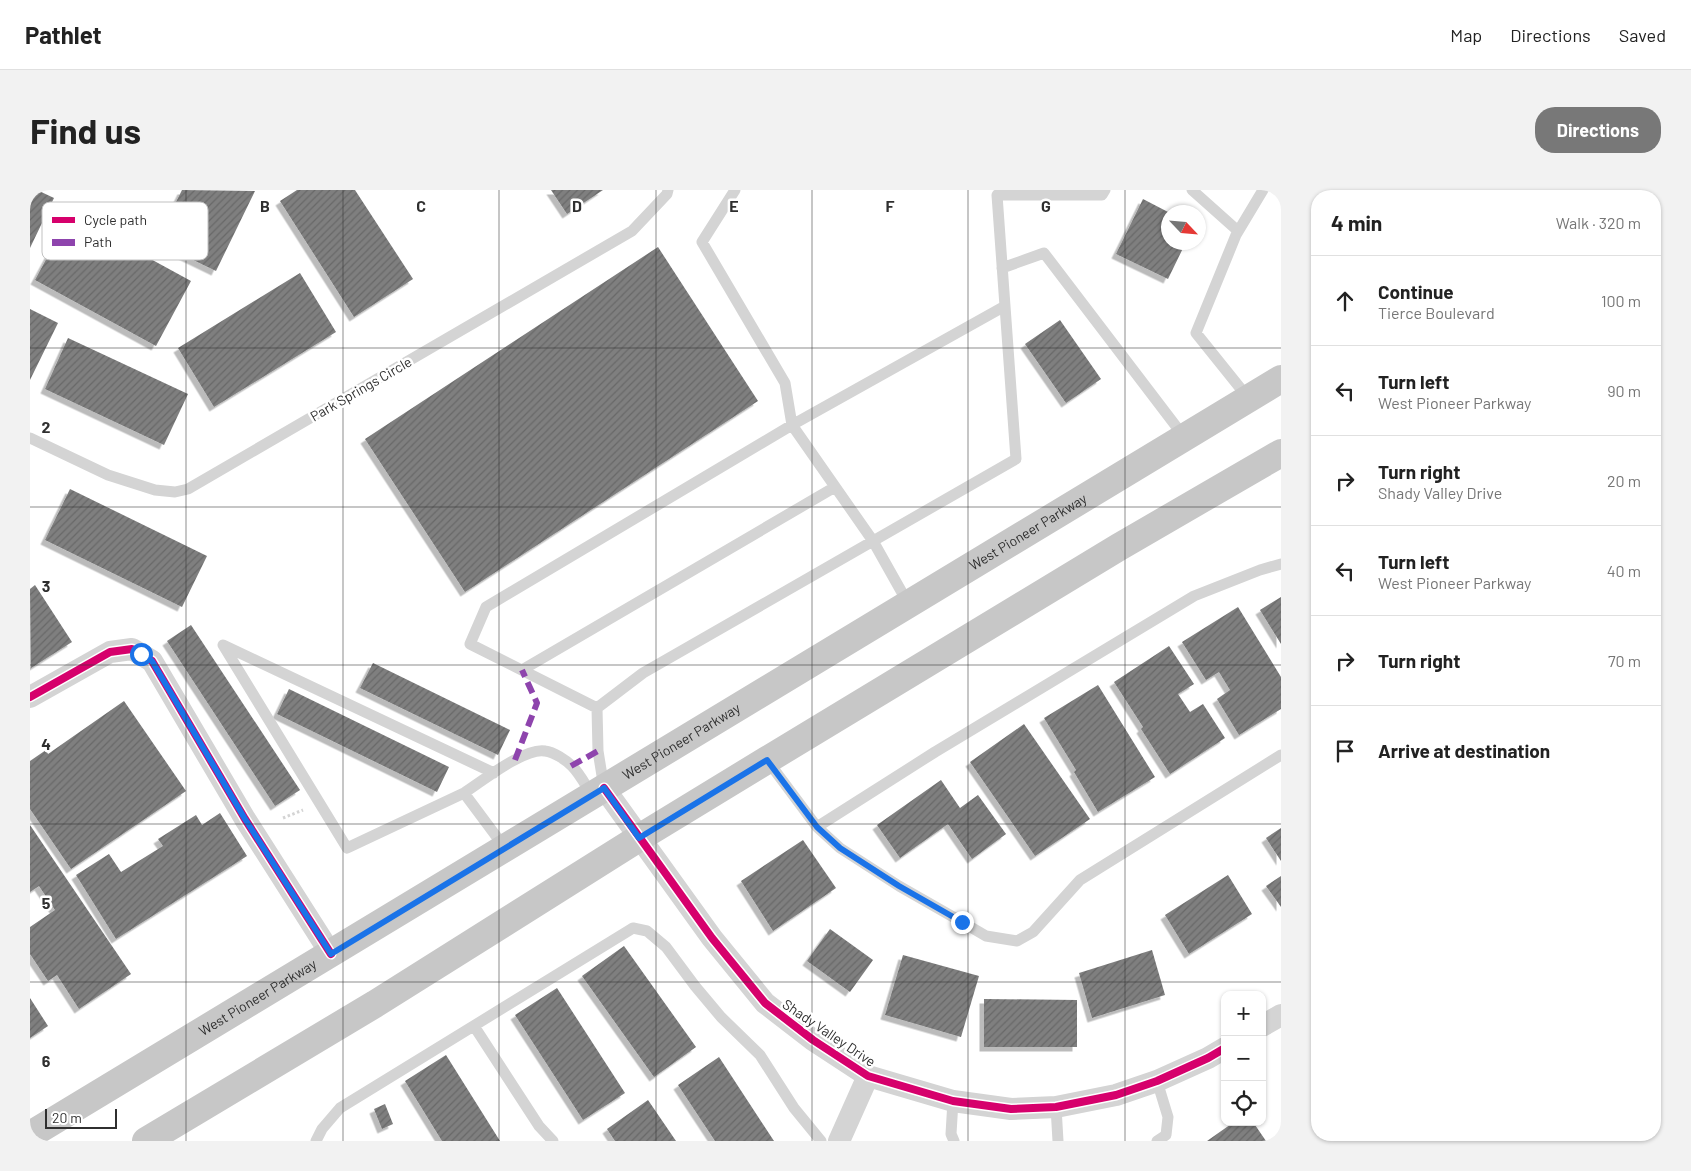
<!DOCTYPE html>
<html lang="en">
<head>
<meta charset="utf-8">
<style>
  body { margin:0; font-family:Barlow,sans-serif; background:#f2f2f2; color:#222 }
  .controls { position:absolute; right:15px; bottom:15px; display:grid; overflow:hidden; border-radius:10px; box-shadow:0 1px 4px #0004 }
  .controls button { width:45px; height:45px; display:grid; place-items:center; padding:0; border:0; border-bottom:1px solid #e0e0e0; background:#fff; color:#222; font:25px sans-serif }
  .compass { position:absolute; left:1131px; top:15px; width:45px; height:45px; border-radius:50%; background:#fff; box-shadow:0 1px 4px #0004; rotate:116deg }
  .scale { position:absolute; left:15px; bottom:12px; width:72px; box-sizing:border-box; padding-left:5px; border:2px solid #2f2f2f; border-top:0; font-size:14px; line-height:18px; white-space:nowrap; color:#2f2f2f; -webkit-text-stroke:4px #fff; paint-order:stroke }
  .stop { position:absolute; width:15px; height:15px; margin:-11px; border:4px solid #1a73e8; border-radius:50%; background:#fff }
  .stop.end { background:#1a73e8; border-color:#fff; box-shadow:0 1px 5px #0008 }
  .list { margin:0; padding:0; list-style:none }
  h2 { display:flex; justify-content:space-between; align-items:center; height:65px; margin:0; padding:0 20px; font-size:21px }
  h2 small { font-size:16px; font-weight:400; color:#767676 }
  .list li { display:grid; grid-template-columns:32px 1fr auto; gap:15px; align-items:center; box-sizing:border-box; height:90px; padding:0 20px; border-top:1px solid #e0e0e0 }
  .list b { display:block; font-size:19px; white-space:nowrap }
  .list p { margin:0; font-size:16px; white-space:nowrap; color:#767676 }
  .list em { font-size:16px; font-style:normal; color:#767676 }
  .icon { flex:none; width:28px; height:28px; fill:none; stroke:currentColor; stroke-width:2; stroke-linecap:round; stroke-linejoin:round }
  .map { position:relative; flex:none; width:1251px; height:951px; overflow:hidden; border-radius:20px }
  header { display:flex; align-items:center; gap:30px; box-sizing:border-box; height:70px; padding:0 25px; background:#fff; border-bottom:1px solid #e0e0e0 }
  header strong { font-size:24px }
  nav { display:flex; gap:28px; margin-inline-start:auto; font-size:18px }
  .intro { display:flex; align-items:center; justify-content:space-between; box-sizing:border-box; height:120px; padding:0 30px }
  h1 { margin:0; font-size:35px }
  .button { padding:12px 22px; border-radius:20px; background:#787878; color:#fff; font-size:18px; font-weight:700 }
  main { display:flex; gap:30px; padding:0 30px }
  aside { flex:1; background:#fff; border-radius:20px; box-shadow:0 1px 4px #0004 }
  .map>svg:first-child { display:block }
</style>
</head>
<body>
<header>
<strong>Pathlet</strong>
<nav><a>Map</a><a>Directions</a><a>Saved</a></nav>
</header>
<div class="intro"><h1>Find us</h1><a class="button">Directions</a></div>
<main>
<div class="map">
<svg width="1251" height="951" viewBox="0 0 1251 951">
  <defs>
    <pattern id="building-hatch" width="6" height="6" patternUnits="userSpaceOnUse" patternTransform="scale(1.25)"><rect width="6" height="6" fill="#7f7f7f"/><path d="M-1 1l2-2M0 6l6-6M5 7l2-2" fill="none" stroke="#686868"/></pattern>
    <filter id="shadow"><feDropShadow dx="-4.5" dy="4.5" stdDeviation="0" flood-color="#0004"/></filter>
  </defs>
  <rect width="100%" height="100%" fill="#fff"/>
  <path fill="url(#building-hatch)" filter="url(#shadow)" d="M 0,0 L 7,0 L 24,8 L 0,58 Z
    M 152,0 L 225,1 L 186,81 L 126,52 Z
    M 267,0 L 325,0 L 383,89 L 324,127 L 250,11 Z
    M 521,0 L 573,0 L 537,24 Z
    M 1113,9 L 1138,22 L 1138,52 L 1156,52 L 1138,89 L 1086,64 Z
    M 40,25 L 161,91 L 126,156 L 5,90 Z
    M 628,57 L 728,211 L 435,402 L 335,249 Z
    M 270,83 L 306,142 L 184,217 L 148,158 Z
    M 0,119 L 28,133 L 0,190 Z
    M 1030,130 L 1071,189 L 1036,213 L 995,154 Z
    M 38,148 L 158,204 L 134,255 L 15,199 Z
    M 40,299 L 177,366 L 152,417 L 15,350 Z
    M 5,395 L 42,452 L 1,478 L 0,399 Z
    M 1251,407 L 1251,454 L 1230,420 Z
    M 1208,417 L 1251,487 L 1251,519 L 1209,545 L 1187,509 L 1200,500 L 1189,482 L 1176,490 L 1152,452 Z
    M 161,435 L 270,600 L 245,616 L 137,451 Z
    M 1139,456 L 1164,494 L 1148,504 L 1160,522 L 1173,514 L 1195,548 L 1140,584 L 1111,539 L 1113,537 L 1084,492 Z
    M 343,473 L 480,540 L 468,565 L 330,498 Z
    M 1068,495 L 1125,587 L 1068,622 L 1044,582 L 1046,580 L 1014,528 Z
    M 259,499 L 419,577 L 407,602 L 247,524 Z
    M 94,511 L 156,601 L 41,679 L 0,619 L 0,571 L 16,560 L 18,564 Z
    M 994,534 L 1060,629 L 1005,666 L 940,572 Z
    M 911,590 L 930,618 L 948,605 L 976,644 L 942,669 L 918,634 L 870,668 L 847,635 Z
    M 190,623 L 217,666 L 86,749 L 46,685 L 79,664 L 91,682 L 133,656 L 128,649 L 166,625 L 172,635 Z
    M 0,635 L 101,784 L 49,819 L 27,785 L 18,791 L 0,764 L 0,737 L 25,720 L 9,696 L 0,702 Z
    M 1251,638 L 1251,671 L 1236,648 Z
    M 773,650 L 806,698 L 743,741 L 711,691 Z
    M 1198,685 L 1222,724 L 1159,764 L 1135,725 Z
    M 1251,686 L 1251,717 L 1236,696 Z
    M 800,739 L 843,770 L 820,802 L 777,771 Z
    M 594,756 L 666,857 L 624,887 L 552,786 Z
    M 1122,760 L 1135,805 L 1062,828 L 1049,783 Z
    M 873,765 L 949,786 L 931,847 L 855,825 Z
    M 527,798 L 595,903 L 553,930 L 485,825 Z
    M 0,808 L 18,836 L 0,848 Z
    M 954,809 L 1047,810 L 1047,857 L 954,857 Z
    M 416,865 L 470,951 L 412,951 L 375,891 Z
    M 689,867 L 744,951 L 685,951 L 648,895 Z
    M 618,910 L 646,951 L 585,951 L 577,939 Z
    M 355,914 L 363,934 L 352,939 L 344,919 Z
    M 1204,932 L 1223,932 L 1236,951 L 1177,951 Z"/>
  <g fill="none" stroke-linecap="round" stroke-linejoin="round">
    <path stroke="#d4d4d4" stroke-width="3" stroke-dasharray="2.5 2.5" stroke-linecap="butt" d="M 253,628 L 273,620"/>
    <path stroke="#d4d4d4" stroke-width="11" d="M 705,0 L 672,52 L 755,193 L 762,235 L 456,417 L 440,454 L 567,518 L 613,483 L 986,269 L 967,5 L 1072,5 L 1075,0
      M 1162,0 L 1208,41
      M 972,78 L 1014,63 L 1155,248
      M 1219,209 L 1166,143 L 1206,45 L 1233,0
      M 0,248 L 78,285 L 125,300 L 145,302 L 158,299 L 602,41 L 637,4 L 638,0
      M 879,415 L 843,351 L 762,235 L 975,116
      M 492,480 L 805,297
      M 567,518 L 568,561 L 574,598
      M 737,570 L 787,637 L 905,562 L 1164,406 L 1230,380 L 1251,374
      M 434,603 L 317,658 L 193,455 L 464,583
      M 787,637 L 810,658 L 869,696 L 932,732 L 956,746 L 987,751 L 1003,742 L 1050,690 L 1251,565
      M 475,658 L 434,603 C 451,592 495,557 515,561 C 524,562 536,570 542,576 C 550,584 556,596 562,605
      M 444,836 L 509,936 L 523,951
      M 1127,891 L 1138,927 L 1136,945 L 1127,951
      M 923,911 L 921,944 L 924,951
      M 1026,917 L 1028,951
      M 286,951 L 292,939 L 310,918 L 603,738 L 617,741 L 636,757 L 665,796 L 691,827 L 730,865 L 764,918 L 791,951"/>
    <path stroke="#d4d4d4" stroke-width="22" d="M 0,507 L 80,462 L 102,459 L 122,471 L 215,629 L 301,764
      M 574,598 L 682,748 L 735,813 L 783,850 L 838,886 L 923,911 L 981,919 L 1026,917 L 1086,905 L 1127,891 L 1178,868 L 1195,858
      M 1232,836 L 1251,825
      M 809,951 L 838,886"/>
    <g stroke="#c7c7c7" stroke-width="28">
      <path id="s1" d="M 0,945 L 1251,189"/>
      <path d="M 116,951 L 345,814 L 609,648 L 737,570 L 1089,357 L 1251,263"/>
    </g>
    <path stroke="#8e44ad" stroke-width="6" stroke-dasharray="12 6" stroke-linecap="butt" d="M 485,570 L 507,513 L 492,480
      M 541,576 L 568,561"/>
    <g stroke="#fff" stroke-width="11">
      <path id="cycleway" d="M 0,507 L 80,462 L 102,459 L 122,471 L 215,629 L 301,764
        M 574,598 L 682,748 L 735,813 L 783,850 L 838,886 L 923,911 L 981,919 L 1026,917 L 1086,905 L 1127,891 L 1178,868 L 1195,858"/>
    </g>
    <use href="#cycleway" stroke="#d6006c" stroke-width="8"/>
  </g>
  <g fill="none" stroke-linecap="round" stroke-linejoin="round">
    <path stroke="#1a73e8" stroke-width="6" d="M 111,464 L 122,471 L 215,629 L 301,764 L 574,598 L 609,648 L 737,570 L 787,637 L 810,658 L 869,696 L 932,732"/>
  </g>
  <path fill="none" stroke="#2f2f2f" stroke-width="1" stroke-opacity="0.55" d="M 156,0 L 156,951M 313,0 L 313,951M 469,0 L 469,951M 626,0 L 626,951M 782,0 L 782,951M 938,0 L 938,951M 1095,0 L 1095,951M 0,158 L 1251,158M 0,317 L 1251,317M 0,475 L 1251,475M 0,634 L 1251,634M 0,792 L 1251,792"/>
  <g text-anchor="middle" stroke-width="5" stroke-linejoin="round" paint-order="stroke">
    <g font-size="14" fill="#2f2f2f" stroke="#fff">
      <text transform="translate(331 199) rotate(-30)" y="5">Park Springs Circle</text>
      <text dy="5" stroke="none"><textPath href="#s1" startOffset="1166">West Pioneer Parkway</textPath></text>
      <text dy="5" stroke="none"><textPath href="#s1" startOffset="761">West Pioneer Parkway</textPath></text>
      <text dy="5" stroke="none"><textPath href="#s1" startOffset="266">West Pioneer Parkway</textPath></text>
      <text transform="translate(799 843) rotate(34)" y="5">Shady Valley Drive</text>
    </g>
  </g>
  <rect x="12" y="12" width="166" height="58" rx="8" fill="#fff" stroke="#c1c1c1" stroke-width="1"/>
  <rect x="22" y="27" width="23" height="6" fill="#d6006c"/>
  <rect x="22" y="49" width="23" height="7" fill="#8e44ad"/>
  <g font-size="14" fill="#2f2f2f">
    <text x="54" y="35">Cycle path</text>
    <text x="54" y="57">Path</text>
  </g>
  <g font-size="16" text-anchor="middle" font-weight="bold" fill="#2f2f2f" stroke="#fff" stroke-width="5" stroke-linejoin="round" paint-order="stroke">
    <text x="235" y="22">B</text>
    <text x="391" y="22">C</text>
    <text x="547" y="22">D</text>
    <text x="704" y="22">E</text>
    <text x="860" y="22">F</text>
    <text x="1016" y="22">G</text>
    <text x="16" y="243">2</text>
    <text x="16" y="402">3</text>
    <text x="16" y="560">4</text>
    <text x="16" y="719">5</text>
    <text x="16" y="877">6</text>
  </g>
</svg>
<div class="controls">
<button>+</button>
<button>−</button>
<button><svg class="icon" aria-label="locate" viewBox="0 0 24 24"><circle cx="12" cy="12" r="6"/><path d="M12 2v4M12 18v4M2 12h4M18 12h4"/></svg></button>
</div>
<svg class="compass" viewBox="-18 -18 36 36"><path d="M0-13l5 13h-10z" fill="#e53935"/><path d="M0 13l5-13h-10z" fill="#767676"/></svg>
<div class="scale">20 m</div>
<div class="stop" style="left:111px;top:464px"></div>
<div class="stop end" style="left:932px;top:732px"></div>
</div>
<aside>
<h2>4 min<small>Walk · 320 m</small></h2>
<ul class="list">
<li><svg class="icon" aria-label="ahead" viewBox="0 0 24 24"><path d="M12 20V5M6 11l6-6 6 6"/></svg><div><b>Continue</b><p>Tierce Boulevard</p></div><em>100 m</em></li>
<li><svg class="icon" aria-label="left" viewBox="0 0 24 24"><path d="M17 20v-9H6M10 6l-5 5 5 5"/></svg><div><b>Turn left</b><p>West Pioneer Parkway</p></div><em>90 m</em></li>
<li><svg class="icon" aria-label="right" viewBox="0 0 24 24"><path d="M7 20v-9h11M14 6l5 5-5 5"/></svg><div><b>Turn right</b><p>Shady Valley Drive</p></div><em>20 m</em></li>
<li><svg class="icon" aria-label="left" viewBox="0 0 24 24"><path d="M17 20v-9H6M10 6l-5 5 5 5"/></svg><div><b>Turn left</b><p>West Pioneer Parkway</p></div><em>40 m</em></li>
<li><svg class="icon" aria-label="right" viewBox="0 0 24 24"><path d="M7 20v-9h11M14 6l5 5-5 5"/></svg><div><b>Turn right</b></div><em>70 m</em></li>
<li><svg class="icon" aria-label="arrive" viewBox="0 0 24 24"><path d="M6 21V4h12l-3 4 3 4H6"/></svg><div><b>Arrive at destination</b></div></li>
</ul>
</aside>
</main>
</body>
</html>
